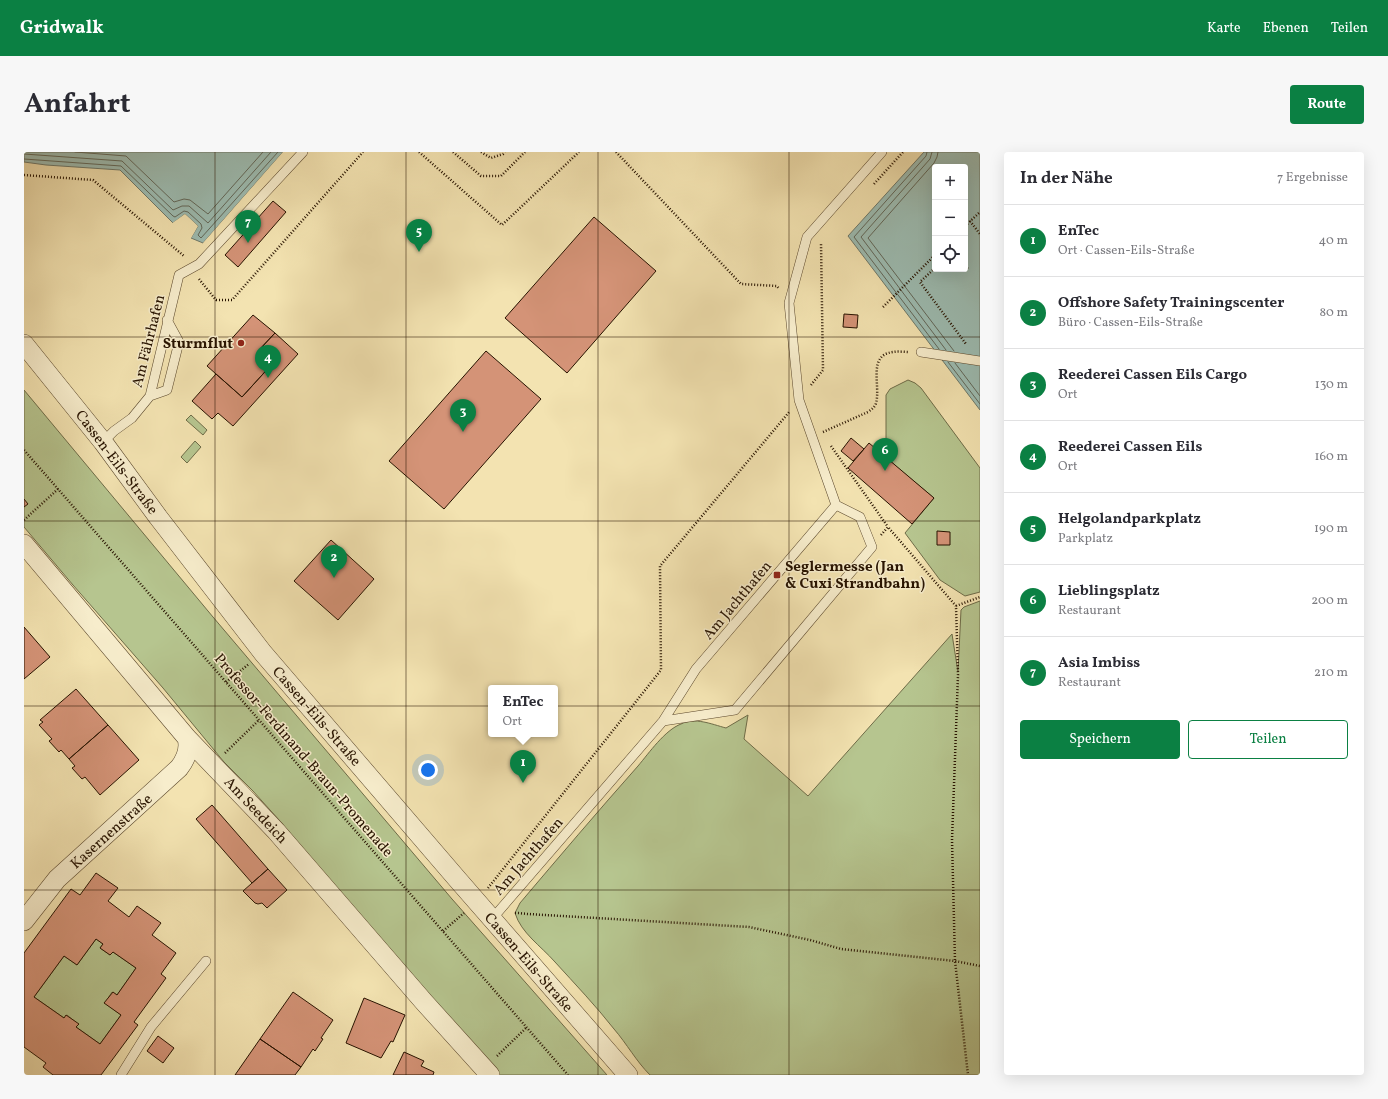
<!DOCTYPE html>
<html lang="de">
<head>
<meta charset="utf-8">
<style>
  body { margin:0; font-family:Vollkorn,serif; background:#f7f7f7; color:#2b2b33 }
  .controls { position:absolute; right:12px; top:12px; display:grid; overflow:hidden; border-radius:4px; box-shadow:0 4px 16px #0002 }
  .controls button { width:36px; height:36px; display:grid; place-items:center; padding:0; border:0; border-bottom:1px solid #e1e1e2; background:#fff; color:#2b2b33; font:20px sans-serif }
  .you { position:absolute; left:404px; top:618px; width:14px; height:14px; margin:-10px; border:3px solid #fff; border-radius:50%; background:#1a73e8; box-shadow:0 0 0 6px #1a73e833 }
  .badge { display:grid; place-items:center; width:26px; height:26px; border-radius:50%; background:#0b8043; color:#fff; font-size:13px; font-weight:700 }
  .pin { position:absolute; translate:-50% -33px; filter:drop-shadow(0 1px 2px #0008) }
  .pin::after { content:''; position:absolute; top:21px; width:14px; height:12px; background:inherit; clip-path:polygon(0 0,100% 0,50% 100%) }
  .popup { position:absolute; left:464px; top:533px; width:70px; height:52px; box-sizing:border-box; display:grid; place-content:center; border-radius:4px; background:#fff; filter:drop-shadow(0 1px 3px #0005); font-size:13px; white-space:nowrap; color:#7c7c81 }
  .popup b { font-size:15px; color:#2b2b33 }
  .popup::after { content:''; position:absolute; left:50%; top:100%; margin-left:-8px; border:8px solid transparent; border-top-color:#fff }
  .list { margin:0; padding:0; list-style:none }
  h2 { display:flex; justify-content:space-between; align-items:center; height:52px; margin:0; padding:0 16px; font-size:17px }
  h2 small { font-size:13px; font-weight:400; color:#7c7c81 }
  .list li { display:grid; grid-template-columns:26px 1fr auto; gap:12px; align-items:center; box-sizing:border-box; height:72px; padding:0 16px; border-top:1px solid #e1e1e2 }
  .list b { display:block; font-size:15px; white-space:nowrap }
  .list p { margin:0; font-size:13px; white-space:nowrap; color:#7c7c81 }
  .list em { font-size:13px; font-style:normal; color:#7c7c81 }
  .actions { display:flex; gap:8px; padding:12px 16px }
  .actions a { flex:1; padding:9px 0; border:1px solid #0b8043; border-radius:4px; text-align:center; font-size:14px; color:#0b8043 }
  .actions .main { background:#0b8043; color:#fff }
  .icon { flex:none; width:22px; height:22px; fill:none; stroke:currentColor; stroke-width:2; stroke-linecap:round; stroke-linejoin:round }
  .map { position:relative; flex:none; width:956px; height:923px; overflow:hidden; border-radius:4px }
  header { display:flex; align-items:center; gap:24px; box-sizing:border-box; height:56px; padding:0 20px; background:#0b8043; color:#fff }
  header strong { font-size:19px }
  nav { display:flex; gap:22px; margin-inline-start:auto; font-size:14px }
  .intro { display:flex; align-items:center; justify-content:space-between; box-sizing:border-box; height:96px; padding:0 24px }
  h1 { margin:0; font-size:28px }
  .button { padding:10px 18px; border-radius:4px; background:#0b8043; color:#fff; font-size:14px; font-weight:700 }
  main { display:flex; gap:24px; padding:0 24px }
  aside { flex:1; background:#fff; border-radius:4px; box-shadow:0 4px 16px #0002 }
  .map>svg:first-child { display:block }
</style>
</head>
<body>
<header>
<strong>Gridwalk</strong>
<nav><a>Karte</a><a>Ebenen</a><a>Teilen</a></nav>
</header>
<div class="intro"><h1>Anfahrt</h1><a class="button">Route</a></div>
<main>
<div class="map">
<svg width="956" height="923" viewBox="0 0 956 923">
  <rect width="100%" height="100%" fill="#f3e3b1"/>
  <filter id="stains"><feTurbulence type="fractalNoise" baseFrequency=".005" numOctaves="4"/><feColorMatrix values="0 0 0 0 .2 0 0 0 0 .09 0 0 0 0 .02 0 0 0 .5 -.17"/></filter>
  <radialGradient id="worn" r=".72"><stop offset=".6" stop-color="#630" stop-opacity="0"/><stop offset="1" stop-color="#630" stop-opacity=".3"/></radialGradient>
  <path fill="#b6c58f" stroke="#6e6c48" d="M 884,228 L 891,231 L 897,236 L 956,316 L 956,440 L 941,444 L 916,428 L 881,381 L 910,346 L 862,306 L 862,243 L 866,237 Z
    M 0,238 L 189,465 L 428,747 L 583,923 L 475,923 L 382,818 L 255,668 L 229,639 L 200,610 L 139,536 L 49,433 L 0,375 Z
    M 167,263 L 183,278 L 179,283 L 162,268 Z
    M 171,289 L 177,295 L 163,311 L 157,305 Z
    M 956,449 L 956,923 L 626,923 C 612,909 603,892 590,877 C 572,854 551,832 531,810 C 517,794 497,781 491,761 L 496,751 C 535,705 574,659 614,614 C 625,601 641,578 657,572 C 671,565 687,572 702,576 L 724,563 L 720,587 L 784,644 L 928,482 L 934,520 L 937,458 L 940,455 Z
    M 72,787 L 79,792 L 76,796 L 86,803 L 89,800 L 112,816 L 93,843 L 88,840 L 81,851 L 97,863 L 76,892 L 52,875 L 54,872 L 43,863 L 40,866 L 10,845 L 40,804 L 53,813 Z"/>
  <path fill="#9dbdb3" stroke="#6e796b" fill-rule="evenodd" d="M 0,0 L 259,0 L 179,91 L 167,86 L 174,74 L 161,62 L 149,71 L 96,18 L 22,13 L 0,10 Z
    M 900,0 L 956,0 L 956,258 L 824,84 ZM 911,15 L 941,15 L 941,117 L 911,117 Z"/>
  <path fill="#f3e3b1" d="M 259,0 L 261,0 L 260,1 L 179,93 L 179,91 Z
    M 161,62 L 174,74 L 166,88 L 166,85 L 172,75 L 161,65 L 150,72 L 147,72 Z"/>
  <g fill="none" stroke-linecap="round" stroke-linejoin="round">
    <path stroke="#62685a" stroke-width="1" d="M 51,0 L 102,4 L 150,50 L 160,47 L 166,48 L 184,62 L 239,0
      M 903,0 L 902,4 L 830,85 L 915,197
      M 908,0 L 906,7 L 837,85 L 922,198
      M 914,0 L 913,5 L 910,11 L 844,86 L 930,199
      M 0,2 L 98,9 L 149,58 L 158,54 L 165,54 L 184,71 L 247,0
      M 0,7 L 97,14 L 149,64 L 151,65 L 160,59 L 164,60 L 177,72 L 178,76 L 174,83 L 177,86 L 254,0
      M 924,210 L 956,252
      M 931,211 L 956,244"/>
  </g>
  <path fill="#d49377" stroke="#271300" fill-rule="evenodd" d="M 249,49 L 262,60 L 214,115 L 201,103 Z
    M 570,65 L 632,119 L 543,221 L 481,166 Z
    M 820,162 L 834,163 L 833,176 L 819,175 Z
    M 229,163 L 251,181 L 235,198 L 249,211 L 218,245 L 183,214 Z
    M 251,181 L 274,202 L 209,274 L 194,261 L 188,267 L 168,249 L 192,222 L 218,245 L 249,211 L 235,198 Z
    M 462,199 L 517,247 L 420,357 L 365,309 Z
    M 827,286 L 840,297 L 829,309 L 817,299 Z
    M 845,291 L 910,346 L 888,372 L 824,316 Z
    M 0,347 L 4,352 L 0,355 Z
    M 913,379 L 926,380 L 926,393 L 913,393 Z
    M 307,388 L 350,427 L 314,468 L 270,429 Z
    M 0,475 L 26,505 L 0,527 Z
    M 52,537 L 84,573 L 45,607 L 37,598 L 35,600 L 25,589 L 28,587 L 15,573 L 19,570 L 16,568 Z
    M 84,573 L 115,608 L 76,643 L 61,625 L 58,627 L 48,616 L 51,614 L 45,607 Z
    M 188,653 L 244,717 L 228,731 L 172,667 Z
    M 244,717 L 263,738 L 243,756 L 238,751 L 234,752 L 231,751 L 219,739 Z
    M 72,721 L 94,736 L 84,749 L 105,765 L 113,754 L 137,771 L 128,783 L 152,801 L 137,822 L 142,826 L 110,870 L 114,873 L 77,923 L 29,923 L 19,915 L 22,911 L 0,895 L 0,801 L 47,737 L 56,743 ZM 72,787 L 79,792 L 76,796 L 86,803 L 89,800 L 112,816 L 93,843 L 89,840 L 80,851 L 97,863 L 76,892 L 52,875 L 55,872 L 42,863 L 40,866 L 10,845 L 40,804 L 53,813 Z
    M 269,840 L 309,868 L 297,886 L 299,887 L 291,899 L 289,897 L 277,915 L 236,887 Z
    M 340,846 L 381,863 L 369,890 L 367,889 L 357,906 L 322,891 Z
    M 134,884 L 150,896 L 139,911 L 123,899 Z
    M 236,887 L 277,915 L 271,923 L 211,923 Z
    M 380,900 L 400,909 L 397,914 L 410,920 L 409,923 L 369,923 Z"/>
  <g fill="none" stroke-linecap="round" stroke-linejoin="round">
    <g stroke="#5a472c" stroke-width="10">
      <path id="lane" d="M 897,200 L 956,209
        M 126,244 L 143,238 L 155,190 L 143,168
        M 79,290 L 90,279 L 108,266 L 126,244 L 155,123 L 175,112 L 279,0
        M 812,353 L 775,248 L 765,151 L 783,85 L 858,0
        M 639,569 L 711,558 L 848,395 L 836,365 L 812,353
        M 468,767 L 639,569 L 672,517 L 812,353
        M 97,923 L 127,875 L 182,809"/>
    </g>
    <g stroke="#5a472c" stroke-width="20">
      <path id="street" d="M 0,192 L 79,290 L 134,365 L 239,501 L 434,728 L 604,923
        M 0,392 L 163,586 L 252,679 L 400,850 L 466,923
        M 0,769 L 33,727 L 155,616 C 162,607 166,597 163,586"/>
    </g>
    <path stroke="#271300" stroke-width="2.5" stroke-dasharray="1 2" stroke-linecap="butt" d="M 395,0 L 478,73 L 555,0
      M 429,0 L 457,24 L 477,24 L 501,0
      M 457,0 L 467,6 L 479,2 L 481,0
      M 592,0 L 717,132 L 753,134 L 755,137
      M 0,23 L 69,28 L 160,104
      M 850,32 L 879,0
      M 946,69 L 956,82
      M 941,74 L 956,60
      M 941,114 L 945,118
      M 911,116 L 896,130 L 942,192
      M 175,127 L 192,148 L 208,148 L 339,0
      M 859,155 L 911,103
      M 787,233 L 799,218 L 797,91
      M 799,280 L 844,260 C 848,257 851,255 852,251 C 857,234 843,203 869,200 C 874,199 880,200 885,200
      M 807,294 L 864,375
      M 0,298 L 544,923
      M 0,368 L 34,337
      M 857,383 L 864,375 L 932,454 L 934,523 L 928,688 L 931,809 L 944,923
      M 932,454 L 956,445
      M 202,530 L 225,512
      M 201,601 L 235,568
      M 464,736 L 637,518 L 636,414 L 766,259
      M 491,761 L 494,761 L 504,762 L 725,775 L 786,788 L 817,797 L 931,809 L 956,814
      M 419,779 L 440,761
      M 473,904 L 503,875"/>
    <use href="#lane" stroke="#f7edcc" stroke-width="9"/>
    <use href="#street" stroke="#f7edcc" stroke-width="19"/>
  </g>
  <path fill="none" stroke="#271300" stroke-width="1" stroke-opacity="0.55" d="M 191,0 L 191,923M 382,0 L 382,923M 574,0 L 574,923M 765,0 L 765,923M 0,185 L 956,185M 0,369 L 956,369M 0,554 L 956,554M 0,738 L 956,738"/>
  <g fill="#8f2418" stroke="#f7edcc" stroke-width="1.5">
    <circle cx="217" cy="191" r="4"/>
    <rect x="749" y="419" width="8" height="8" rx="2"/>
  </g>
  <g text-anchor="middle" stroke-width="3" stroke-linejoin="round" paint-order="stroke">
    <g font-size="15" fill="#271300" stroke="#f7edcc">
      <text transform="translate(124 189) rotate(-76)" y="5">Am Fährhafen</text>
      <text transform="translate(93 310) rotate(53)" y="5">Cassen-Eils-Straße</text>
      <text transform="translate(713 448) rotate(-50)" y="5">Am Jachthafen</text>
      <text transform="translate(293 564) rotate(49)" y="5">Cassen-Eils-Straße</text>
      <text transform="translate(280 603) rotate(49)" y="5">Professor-Ferdinand-Braun-Promenade</text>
      <text transform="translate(232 658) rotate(47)" y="5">Am Seedeich</text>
      <text transform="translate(87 679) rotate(-42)" y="5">Kasernenstraße</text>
      <text transform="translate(504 704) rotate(-49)" y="5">Am Jachthafen</text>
      <text transform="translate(505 810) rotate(49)" y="5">Cassen-Eils-Straße</text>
    </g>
    <g font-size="15" font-weight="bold" fill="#271300" stroke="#f7edcc" text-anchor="end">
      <text x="209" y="196">Sturmflut</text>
      <text x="761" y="419" text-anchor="start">Seglermesse (Jan<tspan x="761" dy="17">&amp; Cuxi Strandbahn)</tspan></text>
    </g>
  </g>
  <rect width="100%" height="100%" filter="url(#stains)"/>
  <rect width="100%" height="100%" fill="url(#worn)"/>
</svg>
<div class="controls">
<button>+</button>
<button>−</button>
<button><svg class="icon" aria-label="locate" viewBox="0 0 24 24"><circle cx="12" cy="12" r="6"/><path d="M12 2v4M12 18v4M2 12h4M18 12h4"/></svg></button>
</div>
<div class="you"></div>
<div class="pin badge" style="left:499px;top:631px">1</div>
<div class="popup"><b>EnTec</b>Ort</div>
<div class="pin badge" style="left:310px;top:426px">2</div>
<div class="pin badge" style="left:439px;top:280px">3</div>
<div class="pin badge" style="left:244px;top:226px">4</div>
<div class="pin badge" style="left:395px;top:100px">5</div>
<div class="pin badge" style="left:861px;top:319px">6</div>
<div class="pin badge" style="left:224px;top:91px">7</div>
</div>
<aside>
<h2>In der Nähe<small>7 Ergebnisse</small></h2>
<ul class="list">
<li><span class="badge">1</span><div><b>EnTec</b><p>Ort · Cassen-Eils-Straße</p></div><em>40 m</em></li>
<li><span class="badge">2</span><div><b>Offshore Safety Trainingscenter</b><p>Büro · Cassen-Eils-Straße</p></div><em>80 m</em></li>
<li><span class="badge">3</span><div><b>Reederei Cassen Eils Cargo</b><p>Ort</p></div><em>130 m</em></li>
<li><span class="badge">4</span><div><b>Reederei Cassen Eils</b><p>Ort</p></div><em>160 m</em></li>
<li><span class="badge">5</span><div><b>Helgolandparkplatz</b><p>Parkplatz</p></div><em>190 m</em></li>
<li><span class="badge">6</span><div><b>Lieblingsplatz</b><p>Restaurant</p></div><em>200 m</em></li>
<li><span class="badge">7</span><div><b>Asia Imbiss</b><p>Restaurant</p></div><em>210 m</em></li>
</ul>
<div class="actions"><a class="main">Speichern</a><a>Teilen</a></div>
</aside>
</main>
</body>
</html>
